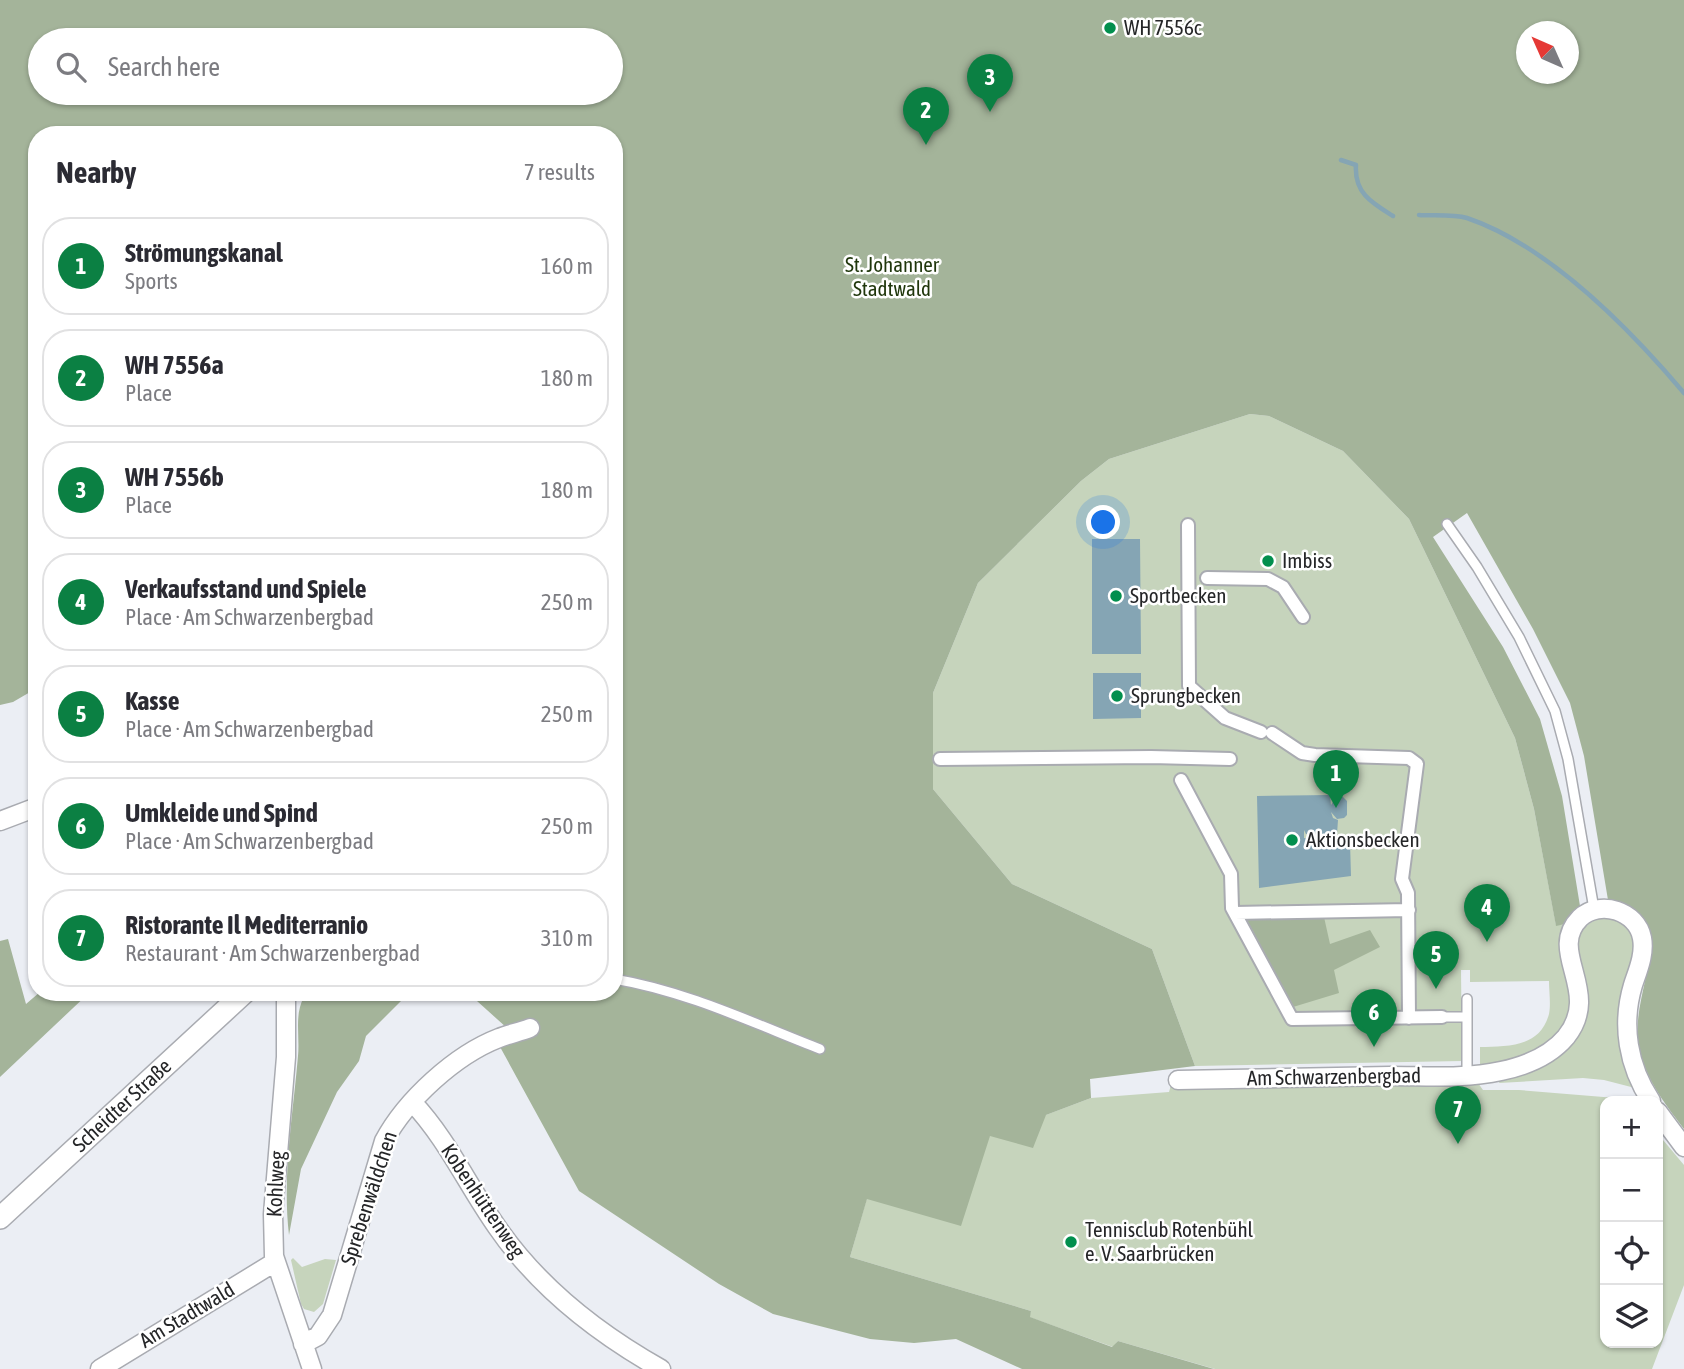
<!DOCTYPE html>
<html lang="en">
<head>
<meta charset="utf-8">
<style>
  body { margin:0; font-family:"Asap Condensed",sans-serif; background:#f2f2f3; color:#2b2b33 }
  .controls { position:absolute; right:21px; bottom:21px; display:grid; overflow:hidden; border-radius:14px; box-shadow:0 2px 5px #0004 }
  .controls button { width:63px; height:63px; display:grid; place-items:center; padding:0; border:0; border-bottom:2px solid #e1e1e2; background:#fff; color:#2b2b33; font:35px sans-serif }
  .compass { position:absolute; left:1516px; top:21px; width:63px; height:63px; border-radius:50%; background:#fff; box-shadow:0 2px 5px #0004; rotate:315deg }
  .you { position:absolute; left:1104px; top:523px; width:24px; height:24px; margin:-18px; border:5px solid #fff; border-radius:50%; background:#1a73e8; box-shadow:0 0 0 10px #1a73e833 }
  .badge { display:grid; place-items:center; width:46px; height:46px; border-radius:50%; background:#0b8043; color:#fff; font-size:23px; font-weight:700 }
  .pin { position:absolute; translate:-50% -58px; filter:drop-shadow(0 2px 4px #0008) }
  .pin::after { content:''; position:absolute; top:37px; width:24px; height:21px; background:inherit; clip-path:polygon(0 0,100% 0,50% 100%) }
  .list { margin:0; padding:0; list-style:none }
  h2 { display:flex; justify-content:space-between; align-items:center; height:91px; margin:0; padding:0 28px; font-size:30px }
  h2 small { font-size:23px; font-weight:400; color:#7c7c81 }
  .list li { display:grid; grid-template-columns:46px 1fr auto; gap:21px; align-items:center; box-sizing:border-box; height:98px; margin:0 14px 14px; padding:0 14px; border:2px solid #e1e1e2; border-radius:28px }
  .list b { display:block; font-size:26px; white-space:nowrap }
  .list p { margin:0; font-size:23px; white-space:nowrap; color:#7c7c81 }
  .list em { font-size:23px; font-style:normal; color:#7c7c81 }
  .icon { flex:none; width:38px; height:38px; fill:none; stroke:currentColor; stroke-width:2; stroke-linecap:round; stroke-linejoin:round }
  .map { position:relative; flex:none; width:1684px; height:1369px; overflow:hidden }
  .search { position:absolute; background:#fff; box-shadow:0 2px 5px #0004; left:28px; top:28px; width:595px; height:77px; display:flex; align-items:center; gap:18px; box-sizing:border-box; padding:0 24px; border-radius:38px; color:#7c7c81; font-size:26px }
  .panel { position:absolute; background:#fff; box-shadow:0 2px 5px #0004; left:28px; top:126px; width:595px; height:875px; border-radius:28px }
  .map>svg:first-child { display:block }
</style>
</head>
<body>
<div class="map">
<svg width="1684" height="1369" viewBox="0 0 1684 1369">
  <rect width="100%" height="100%" fill="#ebeef4"/>
  <path fill="#c6d4bc" d="M 1250,414 L 1269,416 L 1343,451 L 1409,519 L 1515,738 L 1534,809 L 1556,925 L 1565,924 C 1556,945 1566,966 1570,987 C 1582,1045 1522,1058 1480,1066 L 1480,1047 C 1507,1046 1540,1048 1549,1014 C 1551,1004 1549,991 1549,981 L 1470,982 L 1470,970 L 1461,970 L 1462,1061 L 1195,1066 L 1152,949 L 1012,884 L 933,789 L 933,693 L 978,583 L 1081,481 L 1109,459 Z
    M 1606,915 C 1661,933 1619,981 1619,1019 C 1619,1044 1627,1065 1635,1088 L 1604,1080 L 1583,1078 L 1499,1083 L 1501,1078 C 1518,1074 1536,1070 1553,1061 C 1562,1056 1570,1047 1576,1038 C 1581,1030 1587,1018 1588,1008 C 1590,969 1553,935 1606,915 Z
    M 1478,1083 L 1483,1090 L 1519,1090 L 1628,1099 L 1631,1101 L 1605,1101 L 1605,1343 L 1658,1343 L 1658,1134 L 1684,1165 L 1684,1285 L 1652,1369 L 1215,1369 L 1118,1341 L 1113,1347 L 1029,1317 L 1031,1311 L 850,1257 L 867,1198 L 990,1136 L 1091,1098 L 1169,1092 L 1171,1085 L 1353,1084 L 1353,1086 L 1442,1086 Z
    M 293,1258 L 302,1267 L 325,1259 L 336,1260 L 323,1304 L 314,1312 L 304,1309 L 301,1304 L 291,1260 Z"/>
  <path fill="#a4b49a" fill-rule="evenodd" d="M 0,0 L 1684,0 L 1684,1129 C 1663,1101 1642,1075 1638,1039 C 1632,988 1684,916 1608,900 L 1584,756 L 1570,703 L 1533,629 L 1467,513 L 1433,537 L 1503,647 L 1540,719 L 1562,796 L 1580,906 L 1565,924 L 1556,926 L 1534,809 L 1515,738 L 1409,519 L 1343,451 L 1269,416 L 1250,414 L 1109,459 L 1081,481 L 978,583 L 933,693 L 933,789 L 1012,884 L 1152,949 L 1195,1066 L 1090,1079 L 1091,1098 L 1046,1115 L 1033,1148 L 990,1136 L 961,1226 L 867,1199 L 850,1257 L 1031,1311 L 1030,1317 L 1112,1347 L 1118,1341 L 1214,1369 L 1022,1369 L 956,1339 L 914,1343 L 870,1339 L 773,1314 L 719,1284 L 579,1191 L 499,1045 L 507,1028 L 467,992 L 614,992 L 614,135 L 37,135 L 37,688 L 13,702 L 0,705 ZM 1526,32 L 1568,32 L 1568,74 L 1526,74 ZM 40,40 L 611,40 L 611,93 L 40,93 Z
    M 1324,917 L 1330,944 L 1370,930 L 1380,947 L 1334,970 L 1339,993 L 1293,1007 L 1246,918 Z
    M 8,939 L 26,1004 L 40,992 L 90,992 L 0,1077 L 0,941 Z
    M 316,992 L 410,992 L 366,1036 L 359,1061 L 337,1092 L 301,1169 L 289,1235 C 282,1175 293,1115 298,1056 C 300,1036 294,1015 304,997 Z"/>
  <path fill="#85a5b4" d="M 1092,539 L 1140,539 L 1141,654 L 1092,654 Z
    M 1093,673 L 1141,673 L 1141,718 L 1093,719 Z
    M 1330,795 L 1331,805 L 1336,797 L 1343,797 L 1347,801 L 1347,815 L 1344,818 L 1337,819 L 1331,812 L 1333,818 L 1338,820 L 1337,834 L 1306,834 L 1304,830 L 1304,838 L 1350,842 L 1351,876 L 1259,888 L 1257,796 Z"/>
  <g fill="none" stroke-linecap="round" stroke-linejoin="round">
    <path stroke="#85a5b4" stroke-width="4.5" d="M 1341,160 L 1356,165 C 1354,193 1372,203 1393,216
      M 1419,215 C 1434,216 1453,214 1467,218 C 1549,246 1629,328 1684,393"/>
    <g stroke="#a9abb1" stroke-width="12">
      <path id="service" d="M 1447,524 L 1477,567 L 1519,637 L 1555,711 L 1568,759 L 1594,909
        M 614,979 C 686,991 753,1023 820,1049
        M 1442,1017 L 1466,1017
        M 1467,1075 L 1467,999"/>
    </g>
    <g stroke="#a9abb1" stroke-width="16">
      <path id="pedestrian" d="M 1188,525 L 1189,686 L 1225,718 L 1261,732
        M 1207,578 L 1268,579 L 1283,587 L 1303,617
        M 1272,733 L 1302,753 L 1315,755 L 1409,758 L 1417,764 L 1402,879 L 1408,893 L 1409,1018
        M 940,759 L 1151,757 L 1230,759
        M 1181,780 L 1231,874 L 1232,908 L 1292,1019 L 1442,1017
        M 1235,913 L 1409,910"/>
    </g>
    <g stroke="#a9abb1" stroke-width="21">
      <path id="minor" d="M 0,821 L 37,807
        M 286,992 L 286,1057 L 273,1214 L 274,1256 L 312,1369
        M 1178,1080 C 1249,1078 1320,1077 1390,1076 C 1427,1076 1465,1079 1501,1071 C 1525,1066 1550,1056 1566,1037 C 1603,991 1546,952 1580,918 C 1600,899 1637,911 1642,938 C 1645,954 1638,970 1633,985 C 1621,1025 1628,1066 1651,1101
        M 413,1103 C 447,1139 468,1186 497,1227 C 539,1288 597,1333 661,1369
        M 1658,1112 L 1684,1147
        M 303,1344 L 318,1336 L 332,1315 L 384,1141 C 406,1100 455,1055 499,1038 C 509,1034 520,1032 530,1028
        M 100,1369 L 275,1262"/>
    </g>
    <g stroke="#a9abb1" stroke-width="24">
      <g id="tertiary">
        <path id="s1" d="M 0,1218 L 245,992"/>
      </g>
    </g>
    <use href="#service" stroke="#fff" stroke-width="9"/>
    <use href="#pedestrian" stroke="#fff" stroke-width="12"/>
    <use href="#minor" stroke="#fff" stroke-width="18"/>
    <use href="#tertiary" stroke="#fff" stroke-width="21"/>
  </g>
  <g fill="#028f4e" stroke="#fff" stroke-width="2.5">
    <circle cx="1110" cy="28" r="7"/>
    <circle cx="1268" cy="561" r="7"/>
    <circle cx="1116" cy="596" r="7"/>
    <circle cx="1117" cy="696" r="7"/>
    <circle cx="1292" cy="840" r="7"/>
    <circle cx="1071" cy="1242" r="7"/>
  </g>
  <g text-anchor="middle" stroke-width="5" stroke-linejoin="round" paint-order="stroke">
    <g font-size="21" fill="#252628" stroke="#fff" text-anchor="start">
      <text x="1124" y="35">WH 7556c</text>
      <text x="1282" y="568">Imbiss</text>
      <text x="1130" y="603">Sportbecken</text>
      <text x="1131" y="703">Sprungbecken</text>
      <text x="1306" y="847">Aktionsbecken</text>
      <text x="1085" y="1237">Tennisclub Rotenbühl<tspan x="1085" dy="24">e. V. Saarbrücken</tspan></text>
    </g>
    <g font-size="21" fill="#1f360b" stroke="#fff">
      <text x="892" y="272">St. Johanner<tspan x="892" dy="24">Stadtwald</tspan></text>
    </g>
    <g font-size="21" fill="#252628" stroke="#fff">
      <text transform="translate(1334 1077) rotate(-1)" y="7">Am Schwarzenbergbad</text>
      <text dy="7" stroke="none"><textPath href="#s1" startOffset="166">Scheidter Straße</textPath></text>
      <text transform="translate(276 1184) rotate(-87)" y="7">Kohlweg</text>
      <text transform="translate(369 1198) rotate(-72)" y="7">Sprebenwäldchen</text>
      <text transform="translate(483 1201) rotate(56)" y="7">Kobenhüttenweg</text>
      <text transform="translate(187 1315) rotate(-31)" y="7">Am Stadtwald</text>
    </g>
  </g>
</svg>
<div class="controls">
<button>+</button>
<button>−</button>
<button><svg class="icon" aria-label="locate" viewBox="0 0 24 24"><circle cx="12" cy="12" r="6"/><path d="M12 2v4M12 18v4M2 12h4M18 12h4"/></svg></button>
<button><svg class="icon" aria-label="layers" viewBox="0 0 24 24"><path d="M12 4l9 5-9 5-9-5zM3 14l9 5 9-5"/></svg></button>
</div>
<svg class="compass" viewBox="-18 -18 36 36"><path d="M0-13l5 13h-10z" fill="#e53935"/><path d="M0 13l5-13h-10z" fill="#7c7c81"/></svg>
<div class="you"></div>
<div class="pin badge" style="left:1336px;top:808px">1</div>
<div class="pin badge" style="left:926px;top:145px">2</div>
<div class="pin badge" style="left:990px;top:112px">3</div>
<div class="pin badge" style="left:1487px;top:942px">4</div>
<div class="pin badge" style="left:1436px;top:989px">5</div>
<div class="pin badge" style="left:1374px;top:1047px">6</div>
<div class="pin badge" style="left:1458px;top:1144px">7</div>
<div class="search"><svg class="icon" aria-label="search" viewBox="0 0 24 24"><circle cx="10" cy="10" r="6"/><path d="M15 15l6 6"/></svg>Search here</div>
<section class="panel">
<h2>Nearby<small>7 results</small></h2>
<ul class="list">
<li><span class="badge">1</span><div><b>Strömungskanal</b><p>Sports</p></div><em>160 m</em></li>
<li><span class="badge">2</span><div><b>WH 7556a</b><p>Place</p></div><em>180 m</em></li>
<li><span class="badge">3</span><div><b>WH 7556b</b><p>Place</p></div><em>180 m</em></li>
<li><span class="badge">4</span><div><b>Verkaufsstand und Spiele</b><p>Place · Am Schwarzenbergbad</p></div><em>250 m</em></li>
<li><span class="badge">5</span><div><b>Kasse</b><p>Place · Am Schwarzenbergbad</p></div><em>250 m</em></li>
<li><span class="badge">6</span><div><b>Umkleide und Spind</b><p>Place · Am Schwarzenbergbad</p></div><em>250 m</em></li>
<li><span class="badge">7</span><div><b>Ristorante Il Mediterranio</b><p>Restaurant · Am Schwarzenbergbad</p></div><em>310 m</em></li>
</ul>
</section>
</div>
</body>
</html>
